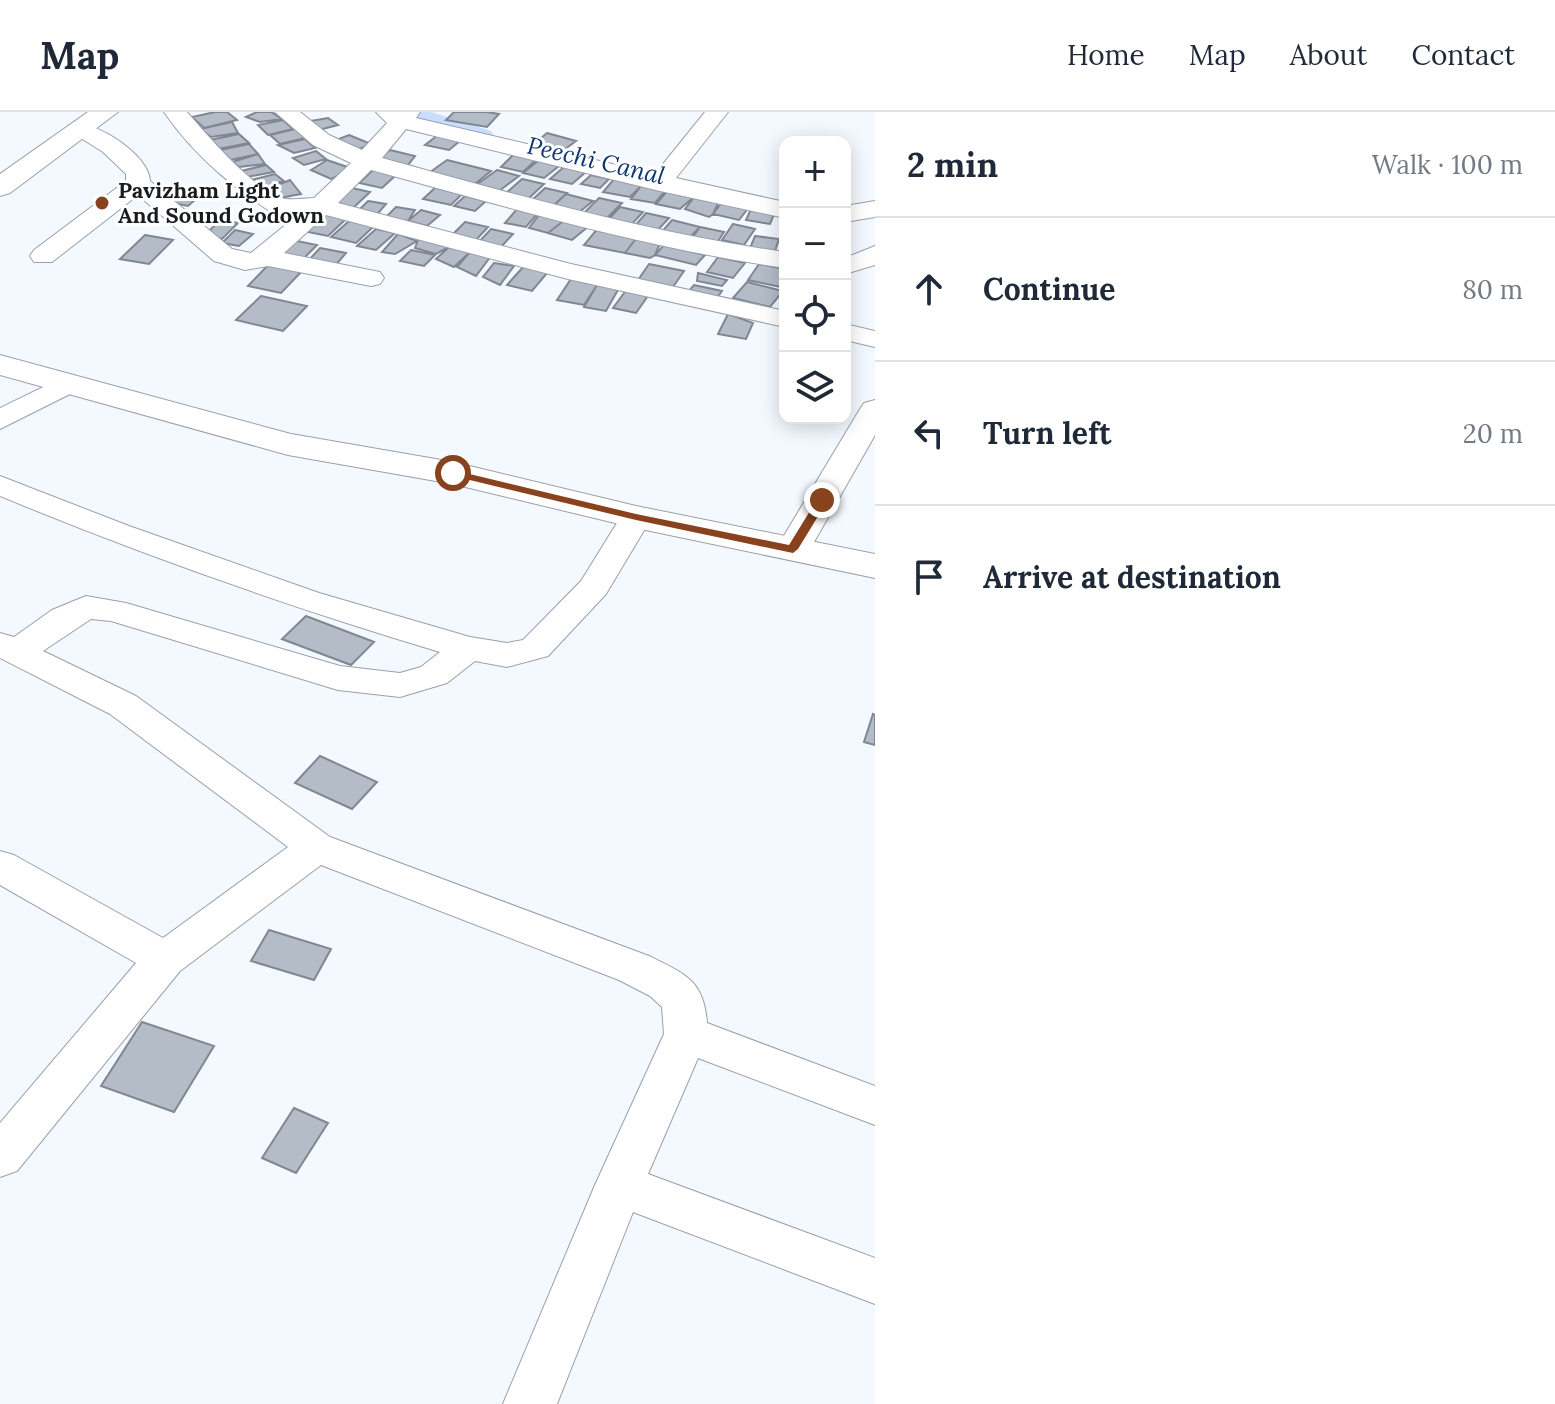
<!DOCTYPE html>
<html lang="en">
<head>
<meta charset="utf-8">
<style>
  body { margin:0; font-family:Lora,serif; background:#f6f6f7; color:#1f2937 }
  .controls { position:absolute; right:24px; top:24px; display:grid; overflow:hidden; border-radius:16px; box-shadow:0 4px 20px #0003 }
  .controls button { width:72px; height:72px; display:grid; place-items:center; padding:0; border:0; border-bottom:2px solid #e0e1e3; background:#fff; color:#1f2937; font:40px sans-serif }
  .stop { position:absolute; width:24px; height:24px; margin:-18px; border:6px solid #88421e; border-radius:50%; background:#fff }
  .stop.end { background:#88421e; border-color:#fff; box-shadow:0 2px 8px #0008 }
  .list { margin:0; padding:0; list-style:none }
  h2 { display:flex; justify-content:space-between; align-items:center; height:104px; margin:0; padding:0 32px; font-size:34px }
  h2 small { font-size:26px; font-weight:400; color:#747a83 }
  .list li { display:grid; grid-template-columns:52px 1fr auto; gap:24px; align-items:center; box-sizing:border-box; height:144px; padding:0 32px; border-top:2px solid #e0e1e3 }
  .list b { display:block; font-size:30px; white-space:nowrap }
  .list em { font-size:26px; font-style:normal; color:#747a83 }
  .icon { flex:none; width:44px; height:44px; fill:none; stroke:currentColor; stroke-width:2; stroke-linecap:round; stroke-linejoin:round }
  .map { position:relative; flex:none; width:875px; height:1292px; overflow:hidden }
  header { display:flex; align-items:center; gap:48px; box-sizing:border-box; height:112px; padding:0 40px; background:#fff; border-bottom:2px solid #e0e1e3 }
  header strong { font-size:38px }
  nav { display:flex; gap:44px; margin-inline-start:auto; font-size:28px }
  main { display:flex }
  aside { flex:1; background:#fff }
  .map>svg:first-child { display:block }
</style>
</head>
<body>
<header>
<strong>Map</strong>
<nav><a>Home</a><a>Map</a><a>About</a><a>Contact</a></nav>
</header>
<main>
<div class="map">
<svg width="875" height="1292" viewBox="0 0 875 1292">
  <rect width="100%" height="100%" fill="#f4f8ff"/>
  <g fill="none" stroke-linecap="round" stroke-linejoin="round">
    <path fill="#c9defe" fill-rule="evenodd" d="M 398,0 L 431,0 L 491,19 L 494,24 L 483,31 L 475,29 L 401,5 Z"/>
  </g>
  <path fill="#b4bcc7" stroke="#808792" stroke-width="2" d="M 215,0 L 227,0 L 237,8 L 204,16 L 192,5 Z
    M 257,0 L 271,0 L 282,7 L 260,10 L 246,5 Z
    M 454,0 L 487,0 L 499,2 L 487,15 L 446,8 Z
    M 328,6 L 338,13 L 315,19 L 304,10 Z
    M 283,8 L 293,17 L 268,23 L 258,13 Z
    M 232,10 L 238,21 L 211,25 L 200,17 Z
    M 295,17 L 305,26 L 280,32 L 270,23 Z
    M 547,21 L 576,29 L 564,38 L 535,31 Z
    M 239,22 L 249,31 L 218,37 L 210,28 Z
    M 349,23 L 371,32 L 353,40 L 331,30 Z
    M 438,23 L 461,28 L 449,38 L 425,33 Z
    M 305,27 L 315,36 L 294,41 L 278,33 Z
    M 249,32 L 258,42 L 230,48 L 220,38 Z
    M 390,38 L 415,44 L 404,58 L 374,50 Z
    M 316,39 L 326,47 L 304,53 L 293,46 Z
    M 515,41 L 538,46 L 523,60 L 501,55 Z
    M 258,42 L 265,52 L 239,55 L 232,50 Z
    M 327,48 L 353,57 L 331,67 L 311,58 Z
    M 447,48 L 491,59 L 471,75 L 426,63 Z
    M 538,49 L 559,54 L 544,66 L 523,61 Z
    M 266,53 L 274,60 L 247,65 L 241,59 Z
    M 565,54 L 587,59 L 572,72 L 550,67 Z
    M 373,58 L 396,63 L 382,76 L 359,71 Z
    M 497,58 L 519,64 L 495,82 L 472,76 Z
    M 275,62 L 284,69 L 256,77 L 251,68 Z
    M 591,63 L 609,67 L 600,76 L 581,72 Z
    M 615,66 L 641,74 L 630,85 L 603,80 Z
    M 522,67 L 544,72 L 527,88 L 504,83 Z
    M 290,68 L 301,82 L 274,87 L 261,80 Z
    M 437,74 L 464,80 L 451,93 L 423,87 Z
    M 641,74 L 665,79 L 655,91 L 631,87 Z
    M 185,75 L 205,79 L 188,94 L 168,90 Z
    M 352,76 L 370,80 L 351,98 L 332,95 Z
    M 545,76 L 567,81 L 552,95 L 531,89 Z
    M 669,77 L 695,84 L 680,97 L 656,92 Z
    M 566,82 L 593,89 L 578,101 L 552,95 Z
    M 465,84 L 486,89 L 475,99 L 454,94 Z
    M 695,84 L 719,89 L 713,102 L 709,105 L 685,97 Z
    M 599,86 L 622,91 L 606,107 L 583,102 Z
    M 368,89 L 386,92 L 375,105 L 356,101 Z
    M 723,89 L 749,95 L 739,108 L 713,102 Z
    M 396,95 L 415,98 L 408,109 L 385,106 Z
    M 620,95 L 643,100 L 631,113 L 608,108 Z
    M 517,97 L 538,101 L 526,115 L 505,111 Z
    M 751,97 L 775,100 L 770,112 L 746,108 Z
    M 421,98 L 440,103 L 427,114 L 408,109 Z
    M 542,99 L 566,107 L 548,121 L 529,116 Z
    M 324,100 L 348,105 L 328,124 L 303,119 Z
    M 646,101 L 669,106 L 656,120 L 634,115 Z
    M 566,107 L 589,114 L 572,128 L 548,121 Z
    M 220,108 L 238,111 L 222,127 L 205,123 Z
    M 672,108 L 700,115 L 687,128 L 660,122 Z
    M 349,109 L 374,114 L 356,131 L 331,125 Z
    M 465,110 L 488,115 L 476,128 L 452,123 Z
    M 733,112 L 755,117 L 744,133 L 722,128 Z
    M 700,115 L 724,120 L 715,134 L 690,129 Z
    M 598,116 L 638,124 L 625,141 L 584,133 Z
    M 376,117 L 395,121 L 376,138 L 357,134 Z
    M 491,117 L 513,122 L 500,136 L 478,131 Z
    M 235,118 L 253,122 L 239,134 L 222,131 Z
    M 398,122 L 417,129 L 395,142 L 382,140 Z
    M 145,123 L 173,128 L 149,152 L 120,147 Z
    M 638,124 L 661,129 L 655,143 L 650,146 L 625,141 Z
    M 755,124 L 779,127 L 773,145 L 748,141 Z
    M 419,125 L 449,135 L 436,142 L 415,136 Z
    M 292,128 L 317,133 L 301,149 L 275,144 Z
    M 664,133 L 705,143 L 696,153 L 655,143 Z
    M 449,135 L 470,140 L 454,155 L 436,147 Z
    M 320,136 L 346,141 L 334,155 L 307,150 Z
    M 411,138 L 435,143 L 424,154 L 400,149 Z
    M 470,140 L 491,144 L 476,164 L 457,155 Z
    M 718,145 L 745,151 L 733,166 L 707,160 Z
    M 494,151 L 514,154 L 500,173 L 483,165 Z
    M 269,152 L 302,159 L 281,181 L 248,174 Z
    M 649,152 L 684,159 L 673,175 L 638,168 Z
    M 759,152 L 785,157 L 785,176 L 748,168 Z
    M 523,155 L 548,160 L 532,179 L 507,173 Z
    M 698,161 L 727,168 L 722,174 L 697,169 Z
    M 571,167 L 597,173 L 584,193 L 557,188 Z
    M 747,170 L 783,179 L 770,195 L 733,186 Z
    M 597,173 L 619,176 L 606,199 L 584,195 Z
    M 694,173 L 722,179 L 716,187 L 688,180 Z
    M 627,177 L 650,181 L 636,201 L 613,196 Z
    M 261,184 L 307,194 L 283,219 L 236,208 Z
    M 728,202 L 753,211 L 746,227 L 718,222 Z
    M 306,504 L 374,530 L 351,553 L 282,527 Z
    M 873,602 L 875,603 L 875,633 L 864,630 Z
    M 320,644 L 377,670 L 352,697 L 295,671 Z
    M 269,818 L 331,837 L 314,868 L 251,849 Z
    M 142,910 L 214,934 L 174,1000 L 101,974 Z
    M 294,996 L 328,1011 L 296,1061 L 262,1046 Z"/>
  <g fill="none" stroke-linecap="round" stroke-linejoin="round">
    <g stroke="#99a0ab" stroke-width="2">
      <path id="minor" d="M 164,0 L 187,0 C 208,24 253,77 282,86 C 291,89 305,86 314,86 L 351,51 L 313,33 L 275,0 L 300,0 L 329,23 L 362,38 L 387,11 L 376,0 L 420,0 L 416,6 L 655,62 L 705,0 L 728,0 L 676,66 L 785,90 L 785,106 L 660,79 L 406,17 L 382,46 C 514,82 648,121 785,140 L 785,156 C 645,136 507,95 371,58 L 338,91 L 571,152 L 785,199 L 785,215 L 568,167 L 326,103 L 284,141 L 380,160 L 384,166 L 380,172 L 371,174 L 268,154 L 245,158 L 214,149 L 138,83 L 52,150 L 34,150 L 30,144 L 34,138 L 126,69 L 126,62 L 103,40 L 68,18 L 72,13 C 95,7 150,44 150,69 L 232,137 L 251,141 L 288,111 C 240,81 196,47 164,0 Z
        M 875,89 L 875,105 L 845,110 L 845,94 Z
        M 875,134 L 875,153 L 845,162 L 845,146 Z
        M 845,212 L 875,219 L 875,235 L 845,228 Z
        M 68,263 L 78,266 L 83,272 L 78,278 L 0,317 L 0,296 Z
        M 875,288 L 875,323 L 810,437 L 805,444 L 793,447 L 781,444 L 776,437 L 860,297 L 864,291 Z
        M 0,364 L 129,414 L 319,481 L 470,525 L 507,531 L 523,528 L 581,469 L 625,398 L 636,395 L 647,398 L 652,405 L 606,482 L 548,544 L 507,555 L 475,549 L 447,571 L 400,585 L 338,578 L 111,509 L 91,507 L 43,539 L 136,584 L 330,725 L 649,844 C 685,862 704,868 707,911 L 875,974 L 875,1013 L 698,946 L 648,1062 L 875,1146 L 875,1192 L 633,1100 L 557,1292 L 503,1292 L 595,1073 L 664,922 L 662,895 L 650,884 L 619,868 L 321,753 L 180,859 L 17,1059 L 0,1065 L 0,1011 L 136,851 L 0,773 L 0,739 L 14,743 L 163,826 L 288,735 L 110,602 L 0,546 L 0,521 L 14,525 L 52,498 L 86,484 L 126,491 L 340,554 L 400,561 L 421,555 L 440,540 C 290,495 145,444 0,384 Z"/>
    </g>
    <g stroke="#99a0ab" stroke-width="2">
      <path id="tertiary" d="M 88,0 L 118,0 L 10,81 L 0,84 L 0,62 Z
        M 0,243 L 291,322 L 453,350 L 636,394 L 875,442 L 875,466 L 636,416 L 453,372 L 288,343 L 0,263 Z"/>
    </g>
    <use href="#minor" fill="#fff" fill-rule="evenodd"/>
    <use href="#tertiary" fill="#fff" fill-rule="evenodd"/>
  </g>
  <path fill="#88421e" d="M 453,358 L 636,402 L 789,433 L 818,386 L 828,388 L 798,437 L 793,441 L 636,408 L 449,363 L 449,359 Z"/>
  <circle fill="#88421e" stroke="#fff" stroke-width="3" cx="102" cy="91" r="8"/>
  <g text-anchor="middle" stroke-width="6" stroke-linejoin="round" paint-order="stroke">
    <g font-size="22" font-weight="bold" fill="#191c1f" stroke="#fff" text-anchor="start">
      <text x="118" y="86">Pavizham Light<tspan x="118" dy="25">And Sound Godown</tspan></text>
    </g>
    <g font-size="24" font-style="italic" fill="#0b3772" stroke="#fff">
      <text transform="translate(596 49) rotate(13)" y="8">Peechi Canal</text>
    </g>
  </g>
</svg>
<div class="controls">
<button>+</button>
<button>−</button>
<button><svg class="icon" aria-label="locate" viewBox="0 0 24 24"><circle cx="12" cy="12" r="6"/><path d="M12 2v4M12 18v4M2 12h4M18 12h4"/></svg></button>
<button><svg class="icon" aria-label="layers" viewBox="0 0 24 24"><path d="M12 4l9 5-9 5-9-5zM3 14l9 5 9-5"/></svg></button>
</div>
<div class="stop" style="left:453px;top:361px"></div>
<div class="stop end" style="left:822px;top:388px"></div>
</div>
<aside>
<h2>2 min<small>Walk · 100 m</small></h2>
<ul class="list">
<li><svg class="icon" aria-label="ahead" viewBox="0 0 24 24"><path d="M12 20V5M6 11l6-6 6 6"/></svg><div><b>Continue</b></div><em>80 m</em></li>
<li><svg class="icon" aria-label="left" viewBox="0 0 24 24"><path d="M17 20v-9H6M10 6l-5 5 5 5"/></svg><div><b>Turn left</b></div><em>20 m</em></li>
<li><svg class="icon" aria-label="arrive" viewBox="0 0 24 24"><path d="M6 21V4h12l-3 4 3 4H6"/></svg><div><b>Arrive at destination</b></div></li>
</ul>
</aside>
</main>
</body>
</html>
